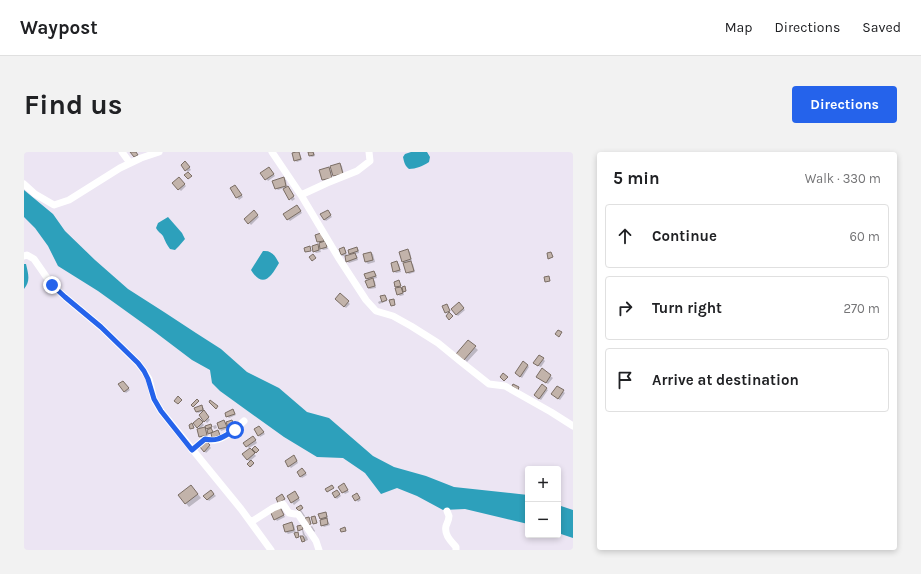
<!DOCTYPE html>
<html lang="en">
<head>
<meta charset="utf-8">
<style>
  body { margin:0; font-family:Karla,sans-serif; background:#f2f2f2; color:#202124 }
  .controls { position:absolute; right:12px; bottom:12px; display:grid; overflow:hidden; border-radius:4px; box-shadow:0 2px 6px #0003 }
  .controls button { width:36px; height:36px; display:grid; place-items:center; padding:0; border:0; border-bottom:1px solid #e0e0e0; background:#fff; color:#202124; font:20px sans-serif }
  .stop { position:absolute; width:12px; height:12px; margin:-9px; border:3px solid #2563eb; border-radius:50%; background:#fff }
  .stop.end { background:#2563eb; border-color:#fff; box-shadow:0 1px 4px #0008 }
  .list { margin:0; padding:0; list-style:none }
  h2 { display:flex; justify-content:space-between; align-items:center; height:52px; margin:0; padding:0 16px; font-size:17px }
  h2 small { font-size:13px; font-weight:400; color:#757577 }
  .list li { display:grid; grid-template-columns:26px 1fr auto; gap:12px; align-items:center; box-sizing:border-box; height:64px; margin:0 8px 8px; padding:0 8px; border:1px solid #e0e0e0; border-radius:4px }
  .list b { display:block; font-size:15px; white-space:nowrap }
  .list em { font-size:13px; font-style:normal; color:#757577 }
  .icon { flex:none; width:22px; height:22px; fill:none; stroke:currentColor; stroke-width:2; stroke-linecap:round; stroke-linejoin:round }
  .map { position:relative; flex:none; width:549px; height:398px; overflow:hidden; border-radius:4px }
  header { display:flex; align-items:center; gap:24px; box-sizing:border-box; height:56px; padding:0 20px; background:#fff; border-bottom:1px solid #e0e0e0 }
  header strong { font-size:19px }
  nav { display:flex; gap:22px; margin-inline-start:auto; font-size:14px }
  .intro { display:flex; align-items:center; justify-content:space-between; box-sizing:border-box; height:96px; padding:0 24px }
  h1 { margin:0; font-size:28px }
  .button { padding:10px 18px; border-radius:4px; background:#2563eb; color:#fff; font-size:14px; font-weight:700 }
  main { display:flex; gap:24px; padding:0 24px }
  aside { flex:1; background:#fff; border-radius:4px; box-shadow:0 2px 6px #0003 }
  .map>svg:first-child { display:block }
</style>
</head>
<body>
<header>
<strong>Waypost</strong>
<nav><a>Map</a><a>Directions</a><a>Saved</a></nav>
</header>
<div class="intro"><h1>Find us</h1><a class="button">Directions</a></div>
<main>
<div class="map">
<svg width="549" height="398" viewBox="0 0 549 398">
  <rect width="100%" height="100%" fill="#ece5f3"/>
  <path fill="#2da0bb" d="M 387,0 L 403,0 L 406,5 L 405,10 C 399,14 392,17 385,17 C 381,14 380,10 379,5 L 381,2 Z
    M 0,38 L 29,62 L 41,79 L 71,108 L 104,137 L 140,160 L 172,181 L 197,197 L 223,220 L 255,236 L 283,260 L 305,266 L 349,304 L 370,315 L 402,324 L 430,335 L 504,343 L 504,372 L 441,357 L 419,358 L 393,344 L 373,336 L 357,342 L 341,321 L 319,306 L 293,305 L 260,285 L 196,239 L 188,231 L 186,218 L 168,208 L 131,180 L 74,139 L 34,114 L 24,94 L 11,76 L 0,65 Z
    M 144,65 L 158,81 L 161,87 L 155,94 L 151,98 L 146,97 C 143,93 141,89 139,84 C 137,81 134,80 132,76 L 134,71 Z
    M 239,99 C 248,98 251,104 255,111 C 247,125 239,137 227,118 Z
    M 0,112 L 2,112 C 4,121 7,129 0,137 Z
    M 534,353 L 549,358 L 549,386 L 534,381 Z"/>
  <path fill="#0003" d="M 275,0 L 276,2 L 278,8 L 273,10 L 271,8 Z
    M 285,0 L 290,0 L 291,4 L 288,5 L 286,4 Z
    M 163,12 L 167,18 L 164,20 L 162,18 Z
    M 316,12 L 318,14 L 320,23 L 312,26 L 307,21 L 309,27 L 301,30 L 299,28 L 305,16 L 309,21 Z
    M 247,18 L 251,24 L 244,29 L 238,21 Z
    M 154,26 L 162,34 L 157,39 L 149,31 Z
    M 260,27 L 262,28 L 263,35 L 271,47 L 268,49 L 260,36 L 254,38 L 252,36 Z
    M 213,36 L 219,45 L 215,48 L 207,37 Z
    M 275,56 L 278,61 L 266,69 L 264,67 Z
    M 230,60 L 235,65 L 227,73 L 222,67 Z
    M 305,61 L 308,65 L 302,69 L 300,67 Z
    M 292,84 L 299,84 L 304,97 L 299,98 L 297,96 Z
    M 293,93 L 295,95 L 297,100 L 292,101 L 290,99 Z
    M 333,96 L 335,98 L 335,101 L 331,102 L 333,104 L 334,108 L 325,111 L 323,109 L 322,104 L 319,104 L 317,103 L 320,97 L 322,98 L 323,105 L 328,103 L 326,101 Z
    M 384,98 L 386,100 L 388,109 L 386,110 L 389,112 L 391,120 L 385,122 L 383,120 L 380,111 L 379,110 Z
    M 347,101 L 349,102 L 351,110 L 344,112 L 342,110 L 340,103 Z
    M 373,111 L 375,112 L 377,120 L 372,121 L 370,119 Z
    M 350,120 L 352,122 L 353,126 L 348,127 L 351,129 L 352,136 L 346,137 L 344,136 L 345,129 L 343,127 Z
    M 375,130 L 377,134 L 375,135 L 380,139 L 381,136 L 382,140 L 379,140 L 380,143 L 376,144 L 374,142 L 374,137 L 372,135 Z
    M 317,143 L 326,152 L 322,156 L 313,147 Z
    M 361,145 L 363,149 L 355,152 L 354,150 L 358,148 Z
    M 435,152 L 441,158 L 434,164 L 429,159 Z
    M 444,189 L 454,198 L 443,210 L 437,204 Z
    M 519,207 L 521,209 L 517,215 L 512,213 Z
    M 503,213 L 505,215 L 498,226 L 494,223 Z
    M 518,218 L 529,226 L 524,232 L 515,226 Z
    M 101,232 L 106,238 L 102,241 L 100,239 Z
    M 534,235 L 541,241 L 536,248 L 530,244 Z
    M 522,237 L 524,238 L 517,248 L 513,245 Z
    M 178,255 L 180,256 L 180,259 L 174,261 L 172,259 Z
    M 209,258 L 212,263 L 205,266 L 203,264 Z
    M 180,260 L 186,268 L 183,271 L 176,263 Z
    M 175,267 L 180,273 L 176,277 L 171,271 Z
    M 208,269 L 210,271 L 212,277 L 207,279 L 205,276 L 197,279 L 196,277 L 200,270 L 202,271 Z
    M 187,273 L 188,276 L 186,276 L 189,282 L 194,280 L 197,285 L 191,287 L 188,281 L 186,282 L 182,278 L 184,284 L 178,286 L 176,285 L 174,278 L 180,276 L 185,281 L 183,275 Z
    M 192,273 L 193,276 L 190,277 L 189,274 Z
    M 237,277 L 241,282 L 236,285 L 235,283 Z
    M 231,287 L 233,291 L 225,296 L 232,304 L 226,309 L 230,312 L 227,315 L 225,312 L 226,310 L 219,303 L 226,297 L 223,294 Z
    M 182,290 L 187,296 L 182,301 L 177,295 Z
    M 272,306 L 274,311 L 267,316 L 265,314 Z
    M 280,319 L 283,323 L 278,326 L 277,325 Z
    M 321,334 L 325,340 L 321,342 L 315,335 Z
    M 170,337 L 177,346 L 165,355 L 155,343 Z
    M 187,339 L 192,344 L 185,349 L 181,344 Z
    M 315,341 L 317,344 L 313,347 L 311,345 Z
    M 272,342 L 276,348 L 270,353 L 264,345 Z
    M 329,344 L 335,344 L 337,348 L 334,350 Z
    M 277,354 L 279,357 L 277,358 L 281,364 L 279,366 L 274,356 Z
    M 256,356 L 261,365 L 253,369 L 247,360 Z
    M 301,361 L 303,363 L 304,366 L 302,367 L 304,369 L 306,373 L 300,375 L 298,373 L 299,368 L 297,366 Z
    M 268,371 L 270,373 L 272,381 L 274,381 L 275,385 L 272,385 L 271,380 L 264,382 L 262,380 L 260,373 Z
    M 288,374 L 291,379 L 290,380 L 286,375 Z
    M 278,375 L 281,383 L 283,385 L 284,388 L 279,390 L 278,385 L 281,385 L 279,383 L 278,378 L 275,378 Z"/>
  <path fill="#c2b3aa" stroke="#7a6d64" d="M 106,0 L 112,0 L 114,3 L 110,5 Z
    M 272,0 L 275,0 L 277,7 L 270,9 L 268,1 Z
    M 284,0 L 289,0 L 290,3 L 285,4 Z
    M 161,9 L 166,15 L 161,19 L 157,13 Z
    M 316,11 L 319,22 L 309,24 L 306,14 Z
    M 245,15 L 250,22 L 241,28 L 236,21 Z
    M 305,15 L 308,26 L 298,28 L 295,18 Z
    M 164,20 L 168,24 L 164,27 L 160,23 Z
    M 155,25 L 161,32 L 154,38 L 148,31 Z
    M 260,25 L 262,34 L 251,37 L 248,29 Z
    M 211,33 L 218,43 L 212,46 L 206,36 Z
    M 264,34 L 270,44 L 265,48 L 259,37 Z
    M 273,53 L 277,59 L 263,68 L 259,62 Z
    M 230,58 L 234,63 L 224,72 L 220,67 Z
    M 304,58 L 307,63 L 300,68 L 296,62 Z
    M 297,81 L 300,89 L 293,90 L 291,83 Z
    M 301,89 L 303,95 L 296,97 L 295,91 Z
    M 294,92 L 295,98 L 289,100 L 288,94 Z
    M 286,94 L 287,99 L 281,100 L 280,96 Z
    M 320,95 L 322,101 L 317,103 L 315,97 Z
    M 333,95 L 334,99 L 325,102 L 324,98 Z
    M 384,97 L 387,107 L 378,110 L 375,100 Z
    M 347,100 L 349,108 L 341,110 L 339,102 Z
    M 527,100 L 529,105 L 524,107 L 523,101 Z
    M 331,101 L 333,106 L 322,110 L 321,104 Z
    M 289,102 L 292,106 L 288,109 L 285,105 Z
    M 373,109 L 376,118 L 369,120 L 367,111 Z
    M 387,109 L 390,119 L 382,121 L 379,111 Z
    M 350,119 L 352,124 L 342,127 L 340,122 Z
    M 525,124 L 526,129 L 521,130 L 520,125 Z
    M 349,126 L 351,134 L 344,136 L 341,129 Z
    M 375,128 L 377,134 L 371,135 L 370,130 Z
    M 381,134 L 382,139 L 379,140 L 378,135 Z
    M 377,135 L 379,141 L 373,143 L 371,136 Z
    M 316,141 L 325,149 L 320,155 L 311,147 Z
    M 361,143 L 363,148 L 358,150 L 356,144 Z
    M 370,147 L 371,153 L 367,154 L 365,148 Z
    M 435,150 L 440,156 L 432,163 L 427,157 Z
    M 423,152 L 426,159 L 421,161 L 418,154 Z
    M 425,160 L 429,164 L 425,168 L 422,164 Z
    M 534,178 L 538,180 L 535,185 L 531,182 Z
    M 444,188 L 452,194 L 440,208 L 432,202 Z
    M 515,203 L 520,206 L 514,214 L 509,211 Z
    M 499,209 L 504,213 L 496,225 L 491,221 Z
    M 518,216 L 527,223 L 522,231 L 512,225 Z
    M 479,221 L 484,225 L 480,229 L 476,225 Z
    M 99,229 L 105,236 L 100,240 L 94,232 Z
    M 489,232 L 495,235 L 494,238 L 488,234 Z
    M 518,232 L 523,236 L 515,247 L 510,243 Z
    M 533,234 L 540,238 L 534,247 L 527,242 Z
    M 154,244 L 158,248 L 154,252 L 150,249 Z
    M 173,247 L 175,249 L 169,255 L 167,253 Z
    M 186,248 L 194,254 L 192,257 L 185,250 Z
    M 178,253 L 179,258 L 172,260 L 170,256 Z
    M 209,257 L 211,262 L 202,265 L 201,261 Z
    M 180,258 L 185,265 L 180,270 L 175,263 Z
    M 175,266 L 179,270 L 173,276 L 169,271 Z
    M 200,268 L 203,275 L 195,277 L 193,271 Z
    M 208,268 L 211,275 L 205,277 L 202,270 Z
    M 168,271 L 170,276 L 166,277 L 165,273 Z
    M 187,272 L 188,275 L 182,277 L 181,274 Z
    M 235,274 L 240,280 L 234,284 L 230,277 Z
    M 181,275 L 183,283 L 175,285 L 173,277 Z
    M 187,276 L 189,280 L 184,282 L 183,278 Z
    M 194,278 L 196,283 L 188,286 L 187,281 Z
    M 229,284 L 232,288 L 222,295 L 219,291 Z
    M 182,289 L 186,293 L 180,300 L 176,295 Z
    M 231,294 L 235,298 L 232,301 L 228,297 Z
    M 226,296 L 231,301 L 223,308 L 218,302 Z
    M 270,303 L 273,309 L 264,315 L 261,309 Z
    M 227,308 L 230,311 L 226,315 L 223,312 Z
    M 278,316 L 282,321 L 276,325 L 273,320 Z
    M 320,331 L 324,338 L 318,341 L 314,335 Z
    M 167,333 L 174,342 L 161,352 L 154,343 Z
    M 308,333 L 310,336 L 303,340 L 301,337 Z
    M 187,338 L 190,342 L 183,348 L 179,344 Z
    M 313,338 L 316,342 L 311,346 L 308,341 Z
    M 271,339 L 275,346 L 267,351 L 263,344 Z
    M 333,341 L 336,346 L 331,349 L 328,344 Z
    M 258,342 L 261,347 L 254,351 L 252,346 Z
    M 277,353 L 279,356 L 275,359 L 272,356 Z
    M 256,355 L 260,363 L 250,368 L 246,359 Z
    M 302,360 L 303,365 L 296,367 L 294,362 Z
    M 291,364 L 293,371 L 289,372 L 287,365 Z
    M 285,365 L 287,372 L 283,373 L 281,366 Z
    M 303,366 L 304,372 L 297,374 L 296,368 Z
    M 268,370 L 270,378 L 261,380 L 259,373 Z
    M 278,373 L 279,377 L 274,379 L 273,374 Z
    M 321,375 L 322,379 L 317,380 L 316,377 Z
    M 274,380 L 275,385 L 272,386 L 270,381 Z
    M 276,384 L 279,384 L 281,389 L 278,390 Z"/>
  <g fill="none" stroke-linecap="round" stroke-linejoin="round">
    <path stroke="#fff" stroke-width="7" d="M 98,0 L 106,11
      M 248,0 L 277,43 L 314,105 L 342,148 L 352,159 L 369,164 L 387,174 L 414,191 L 436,209 L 465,232 L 481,234 L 527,260 L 549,274
      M 0,32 L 11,42 L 30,53 L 45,48 L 96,16 L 117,6 L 135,0
      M 277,43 L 303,31 L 333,19 L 346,9 L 345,0
      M 0,104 L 3,103 L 10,107 L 28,133 L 41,145 L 77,175 L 114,211 L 120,219 L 125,227 L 130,247 L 137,259 L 217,357 L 247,398
      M 168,298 L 181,287 C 184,287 187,289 191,288 C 200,287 214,275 220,269
      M 423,359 L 425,364 C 425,368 423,371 422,374 C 420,383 427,389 432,395 L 432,398
      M 227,370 L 249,356 L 259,352 L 265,361 L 271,362 L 274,362 L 292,389 L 295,398"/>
  </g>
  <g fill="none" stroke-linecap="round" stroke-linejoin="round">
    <path stroke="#2563eb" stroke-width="5" d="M 28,133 L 41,145 L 77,175 L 114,211 L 120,219 L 124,227 L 130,247 L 137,259 L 168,298 L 181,287 C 194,290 200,284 211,278"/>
  </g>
</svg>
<div class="controls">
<button>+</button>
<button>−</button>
</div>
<div class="stop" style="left:211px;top:278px"></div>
<div class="stop end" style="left:28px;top:133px"></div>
</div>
<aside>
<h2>5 min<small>Walk · 330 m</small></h2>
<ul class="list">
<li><svg class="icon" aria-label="ahead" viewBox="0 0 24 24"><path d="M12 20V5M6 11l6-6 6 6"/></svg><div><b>Continue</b></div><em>60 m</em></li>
<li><svg class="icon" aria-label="right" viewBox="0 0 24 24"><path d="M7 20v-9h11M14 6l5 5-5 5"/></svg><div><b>Turn right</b></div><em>270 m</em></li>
<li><svg class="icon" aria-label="arrive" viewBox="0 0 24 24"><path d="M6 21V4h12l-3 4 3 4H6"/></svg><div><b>Arrive at destination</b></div></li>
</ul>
</aside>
</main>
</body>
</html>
